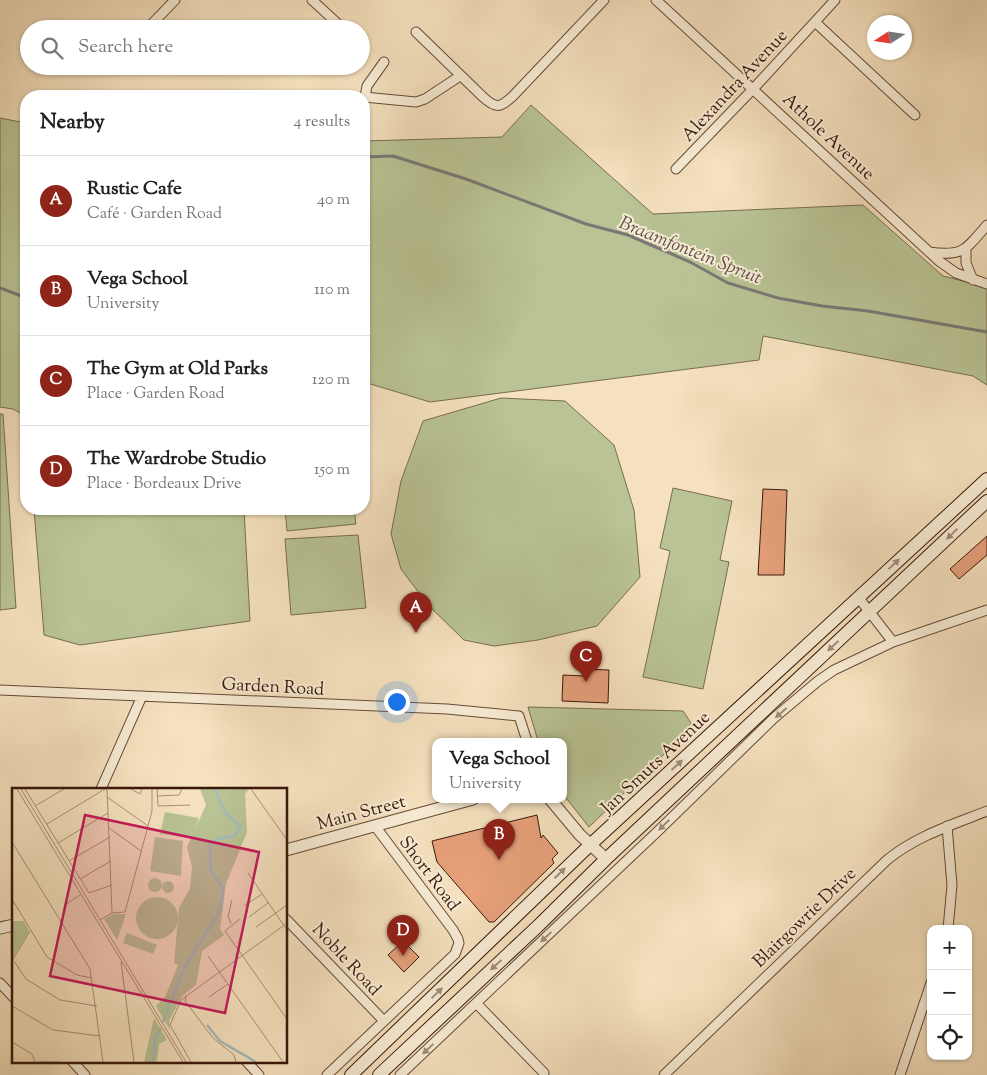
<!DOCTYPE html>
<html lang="en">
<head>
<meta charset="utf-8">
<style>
  body { margin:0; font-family:"Sorts Mill Goudy",serif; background:#f6f6f6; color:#222 }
  .controls { position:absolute; right:15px; bottom:15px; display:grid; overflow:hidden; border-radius:10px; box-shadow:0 1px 4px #0004 }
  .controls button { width:45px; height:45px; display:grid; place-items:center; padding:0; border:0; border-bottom:1px solid #e0e0e0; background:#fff; color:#222; font:25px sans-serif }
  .compass { position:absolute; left:867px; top:15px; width:45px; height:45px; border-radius:50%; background:#fff; box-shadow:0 1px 4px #0004; rotate:258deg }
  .you { position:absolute; left:396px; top:701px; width:18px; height:18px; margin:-12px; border:4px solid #fff; border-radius:50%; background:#1a73e8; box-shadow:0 0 0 8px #1a73e833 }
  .badge { display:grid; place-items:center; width:32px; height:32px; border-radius:50%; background:#8f2418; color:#fff; font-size:16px; font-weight:700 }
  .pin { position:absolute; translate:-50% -41px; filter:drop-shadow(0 1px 2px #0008) }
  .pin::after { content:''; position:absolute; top:26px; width:18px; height:15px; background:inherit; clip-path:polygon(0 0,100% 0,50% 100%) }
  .popup { position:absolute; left:432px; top:738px; width:135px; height:65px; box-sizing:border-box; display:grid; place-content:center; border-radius:10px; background:#fff; filter:drop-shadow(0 1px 4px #0005); font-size:16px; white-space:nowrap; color:#767676 }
  .popup b { font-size:19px; color:#222 }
  .popup::after { content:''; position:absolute; left:50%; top:100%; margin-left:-10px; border:10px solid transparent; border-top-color:#fff }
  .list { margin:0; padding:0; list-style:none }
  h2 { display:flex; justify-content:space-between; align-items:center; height:65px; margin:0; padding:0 20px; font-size:21px }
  h2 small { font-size:16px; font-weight:400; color:#767676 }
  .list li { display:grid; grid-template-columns:32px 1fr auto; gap:15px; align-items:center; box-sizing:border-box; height:90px; padding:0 20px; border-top:1px solid #e0e0e0 }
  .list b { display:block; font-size:19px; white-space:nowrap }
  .list p { margin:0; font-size:16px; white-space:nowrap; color:#767676 }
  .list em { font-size:16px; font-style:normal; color:#767676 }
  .icon { flex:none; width:28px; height:28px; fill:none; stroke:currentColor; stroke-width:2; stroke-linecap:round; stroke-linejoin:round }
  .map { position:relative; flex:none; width:987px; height:1075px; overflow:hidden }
  .search { position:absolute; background:#fff; box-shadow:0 1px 4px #0004; left:20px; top:20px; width:350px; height:55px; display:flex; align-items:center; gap:12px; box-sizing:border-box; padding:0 18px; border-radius:28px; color:#767676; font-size:19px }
  .panel { position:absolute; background:#fff; box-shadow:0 1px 4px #0004; left:20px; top:90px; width:350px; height:425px; border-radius:20px }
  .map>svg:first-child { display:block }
</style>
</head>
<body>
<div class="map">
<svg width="987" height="1075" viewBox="0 0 987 1075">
  <rect width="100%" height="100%" fill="#f5e1be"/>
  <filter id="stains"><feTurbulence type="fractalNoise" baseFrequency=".004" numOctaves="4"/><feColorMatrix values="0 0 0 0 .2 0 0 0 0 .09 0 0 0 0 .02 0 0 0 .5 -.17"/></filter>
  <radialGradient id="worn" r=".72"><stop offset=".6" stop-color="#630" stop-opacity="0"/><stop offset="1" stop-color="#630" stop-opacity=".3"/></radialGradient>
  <path fill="#b9c394" stroke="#786d4f" d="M 531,105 L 653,214 L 863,205 L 943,276 L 987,287 L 987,385 L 973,376 L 763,336 L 759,360 L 430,402 L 364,382 L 364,141 L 502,137 Z
    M 0,118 L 26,123 L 26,416 L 13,409 L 0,407 Z
    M 501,398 L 565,401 L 614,445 L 634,510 L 640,577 L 597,626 L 538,640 L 494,646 L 464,640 L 428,605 L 401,569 L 391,534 L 401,481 L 423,421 Z
    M 0,414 L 3,414 L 16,608 L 0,610 Z
    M 673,488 L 732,501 L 720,560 L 729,562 L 703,689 L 643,677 L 670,551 L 660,548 Z
    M 34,509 L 244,509 L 250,621 L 80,645 L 44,635 Z
    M 285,509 L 354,509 L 356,524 L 287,531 Z
    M 358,535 L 366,608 L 291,615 L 285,539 Z
    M 528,707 L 683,711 L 693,726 L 589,827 L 563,794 L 563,741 L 538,741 Z"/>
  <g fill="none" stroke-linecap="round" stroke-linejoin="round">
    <path stroke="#787975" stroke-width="3" d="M 364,157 L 393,156 L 466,179 L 586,224 L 628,235 L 690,262 L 728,283 L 778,298 L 822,306 L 868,311 L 987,332
      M 0,288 L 24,297 L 26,296"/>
  </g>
  <path fill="#e6a07a" stroke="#38170a" d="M 763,489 L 787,490 L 784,575 L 758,575 Z
    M 987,536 L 987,555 L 959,579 L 950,569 Z
    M 585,669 L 609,670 L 608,703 L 562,701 L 563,675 L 584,676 Z
    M 537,815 L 541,838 L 543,835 L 558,853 L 552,859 L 554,863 L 494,922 L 489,922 L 437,862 L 432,841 Z
    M 403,941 L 419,957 L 404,972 L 388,955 Z"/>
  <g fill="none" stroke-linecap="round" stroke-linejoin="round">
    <g stroke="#674a37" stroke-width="11">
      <path id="minor" d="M 312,0 L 337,23
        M 656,0 L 939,261 L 956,273 L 987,284
        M 815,22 L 915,115
        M 147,29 L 175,0
        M 416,32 L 483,97 C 496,109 500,108 513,96 L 604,0
        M 364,97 L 416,102 L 425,99 L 460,76
        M 365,97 L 367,86 L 384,62
        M 676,169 L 754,88 L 835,0
        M 966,249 L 966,263 L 973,280
        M 929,252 C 964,257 966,249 987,225
        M 858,597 L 893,642
        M 0,690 L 447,709 L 519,716 L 527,741
        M 101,789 L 142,696
        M 947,826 L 952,885 L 948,929
        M 286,919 L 384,1021
        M 0,983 L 14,998
        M 476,1003 L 544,1073
        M 72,1061 L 85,1075
        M 246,1061 L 259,1075
        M 327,1075 L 455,954 L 459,943 L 458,939 L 453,930 L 375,826
        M 400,1075 L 658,831 L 774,718 L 818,681 L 834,670 L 893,642 L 987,610
        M 664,1075 L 887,860 C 916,836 952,825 987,811
        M 900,1075 L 931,983"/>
    </g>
    <g stroke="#674a37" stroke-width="13">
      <path id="tertiary" d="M 550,799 L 580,835 L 606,859
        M 286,850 L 473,799
        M 0,928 L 14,925"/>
    </g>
    <g stroke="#38170a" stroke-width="14">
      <path id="secondary" d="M 351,1075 L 590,845 L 987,479
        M 379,1075 L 538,926 L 606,859 L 987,501"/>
    </g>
    <use href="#minor" stroke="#f8ecd5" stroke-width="9"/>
    <use href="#tertiary" stroke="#f8ecd5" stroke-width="11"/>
    <use href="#secondary" stroke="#f8ecd5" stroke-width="12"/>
  </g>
  <defs><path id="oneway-solid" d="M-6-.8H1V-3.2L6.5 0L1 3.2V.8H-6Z" transform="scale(1.25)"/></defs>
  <g fill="#a28c7a">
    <use href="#oneway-solid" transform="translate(952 534) rotate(136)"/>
    <use href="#oneway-solid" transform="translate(894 564) rotate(-43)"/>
    <use href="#oneway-solid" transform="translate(833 646) rotate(137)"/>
    <use href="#oneway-solid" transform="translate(781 713) rotate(139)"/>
    <use href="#oneway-solid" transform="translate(677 765) rotate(-42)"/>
    <use href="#oneway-solid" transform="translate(664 825) rotate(136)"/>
    <use href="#oneway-solid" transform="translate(560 873) rotate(-44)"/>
    <use href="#oneway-solid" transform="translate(546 937) rotate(137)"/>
    <use href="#oneway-solid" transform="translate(496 965) rotate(137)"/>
    <use href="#oneway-solid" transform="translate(437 993) rotate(-44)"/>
    <use href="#oneway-solid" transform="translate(428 1049) rotate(137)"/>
  </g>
  <g text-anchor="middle" stroke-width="4" stroke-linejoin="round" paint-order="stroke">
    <g font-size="18" fill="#38170a" stroke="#f8ecd5">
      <text transform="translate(734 85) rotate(-47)" y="6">Alexandra Avenue</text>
      <text transform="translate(829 136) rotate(43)" y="6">Athole Avenue</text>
      <text transform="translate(273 686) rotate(3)" y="6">Garden Road</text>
      <text transform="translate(655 762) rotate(-43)" y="6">Jan Smuts Avenue</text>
      <text transform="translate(361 812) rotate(-15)" y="6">Main Street</text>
      <text transform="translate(430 873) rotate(53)" y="6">Short Road</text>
      <text transform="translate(804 917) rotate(-44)" y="6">Blairgowrie Drive</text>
      <text transform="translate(347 959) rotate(47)" y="6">Noble Road</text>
    </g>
    <g font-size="19" font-style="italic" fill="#5d5049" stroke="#f8ecd5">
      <text transform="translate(691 249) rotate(22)" y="7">Braamfontein Spruit</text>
    </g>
  </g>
  <g transform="translate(12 788)">
    <rect width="275" height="275" fill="#f5e1be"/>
    <path d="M 188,1 L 237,1 L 233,6 L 235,44 L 214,96 L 208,141 L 212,147 L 190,163 L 184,197 L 170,208 L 157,233 L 158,242 L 144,218 L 153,209 L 166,177 L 162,175 L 167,120 L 178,100 L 180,79 L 175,59 L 194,17 ZM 153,24 L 187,30 L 180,50 L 148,46 ZM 143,49 L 171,53 L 169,88 L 138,83 ZM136 97a7 7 0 1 1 14 0a7 7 0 1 1-14 0ZM150 99a6 6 0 1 1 12 0a6 6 0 1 1-12 0ZM124 130a21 21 0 1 1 42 0a21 21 0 1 1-42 0ZM 102,126 L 114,126 L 105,152 L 92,131 ZM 0,133 L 12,133 L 17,143 L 1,170 ZM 115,145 L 145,157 L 141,166 L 111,155 ZM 142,230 L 155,252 L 147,256 L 145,274 L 132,274 Z" fill="#b9c394"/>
    <path fill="none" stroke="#a3babd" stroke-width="2.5" d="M 151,234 L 172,180 L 208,123 L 211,100 L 198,81 L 198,58 L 205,51 L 222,48 L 229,39 L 214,26 L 203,1M 195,237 L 208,253 L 244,274M 141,274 L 143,251 L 149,240"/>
    <path fill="none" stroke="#a99076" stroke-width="1" d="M 5,1 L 171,274M 9,1 L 174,274M 13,1 L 77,105 L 100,97M 95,1 L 100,125M 119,1 L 128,6 L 130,1M 145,1 L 146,18 L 178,17M 239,1 L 275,52M 145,8 L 167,7 L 170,1M 95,9 L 136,38M 23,18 L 52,1M 35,36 L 93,1M 97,40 L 129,63M 0,54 L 78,181 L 91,274M 46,55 L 96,25M 57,73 L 98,49M 236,85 L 275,142M 68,91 L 99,73M 0,111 L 35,169 L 65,187 L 80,190M 54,116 L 68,107M 232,118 L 250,106M 237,129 L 256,115M 228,131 L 213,143 L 275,231M 88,132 L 100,125 L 113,124 L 140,23 L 140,1M 219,136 L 216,128 L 220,112M 244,139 L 275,117M 196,168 L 271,274M 0,173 L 18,143M 2,173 L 14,191 L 48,212 L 85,218M 109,174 L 122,274M 174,208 L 173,213 L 201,250 L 222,267 L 224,274M 197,209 L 216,196M 0,218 L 41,242 L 88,248M 0,254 L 20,266 L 23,274M 26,274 L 48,274M 179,274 L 158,237 L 169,212 L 275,135"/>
    <path fill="#c2185b" fill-opacity="0.15" stroke="#c2185b" stroke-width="2.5" d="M 73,27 L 247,64 L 213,225 L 38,188 Z"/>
    <rect width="275" height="275" fill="none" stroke="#38170a" stroke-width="2.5"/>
  </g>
  <rect width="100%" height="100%" filter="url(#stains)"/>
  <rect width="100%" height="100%" fill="url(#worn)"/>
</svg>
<div class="controls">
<button>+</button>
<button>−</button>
<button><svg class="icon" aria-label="locate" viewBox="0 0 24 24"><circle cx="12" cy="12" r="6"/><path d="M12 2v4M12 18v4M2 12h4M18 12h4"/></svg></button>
</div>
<svg class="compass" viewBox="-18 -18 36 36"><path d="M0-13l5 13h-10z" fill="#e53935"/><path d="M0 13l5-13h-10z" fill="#767676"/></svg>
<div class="you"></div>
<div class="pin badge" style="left:416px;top:633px">A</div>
<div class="pin badge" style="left:499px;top:860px">B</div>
<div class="popup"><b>Vega School</b>University</div>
<div class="pin badge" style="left:586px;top:682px">C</div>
<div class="pin badge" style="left:403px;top:956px">D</div>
<div class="search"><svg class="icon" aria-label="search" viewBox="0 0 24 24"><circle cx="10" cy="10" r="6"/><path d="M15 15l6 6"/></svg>Search here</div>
<section class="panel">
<h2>Nearby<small>4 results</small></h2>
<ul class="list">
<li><span class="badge">A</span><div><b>Rustic Cafe</b><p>Café · Garden Road</p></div><em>40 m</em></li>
<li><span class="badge">B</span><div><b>Vega School</b><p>University</p></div><em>110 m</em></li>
<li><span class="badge">C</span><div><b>The Gym at Old Parks</b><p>Place · Garden Road</p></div><em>120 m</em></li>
<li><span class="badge">D</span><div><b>The Wardrobe Studio</b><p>Place · Bordeaux Drive</p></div><em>150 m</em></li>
</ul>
</section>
</div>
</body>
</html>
